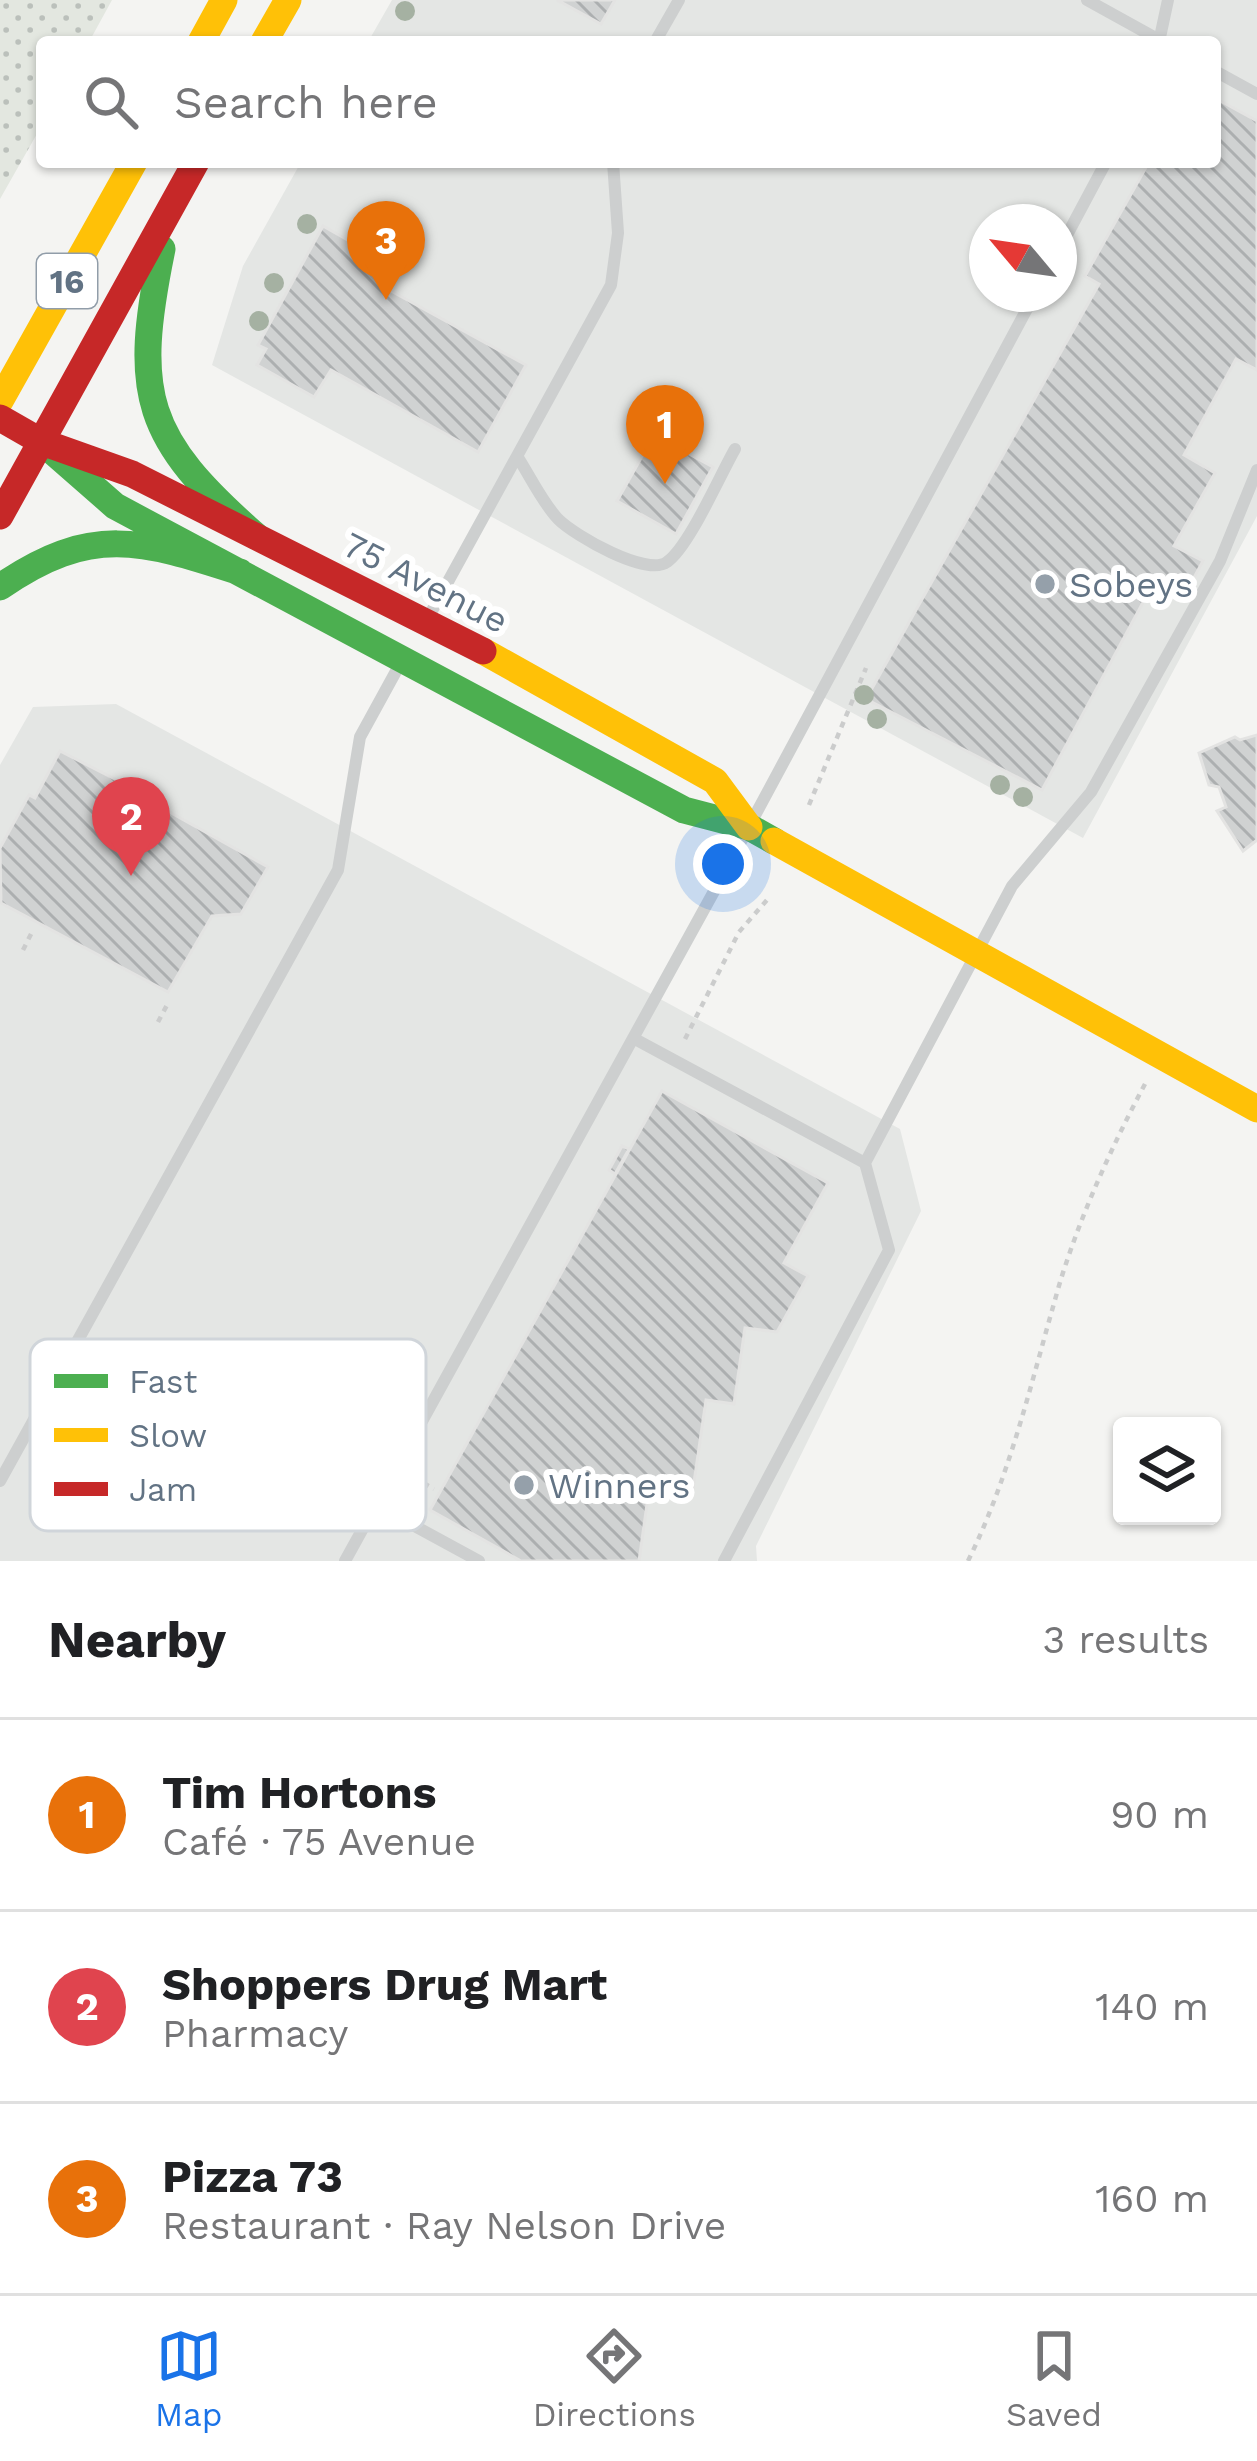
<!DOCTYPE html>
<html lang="en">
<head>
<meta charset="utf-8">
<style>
  body { margin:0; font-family:"Work Sans",sans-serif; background:#f6f6f6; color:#202124 }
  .controls { position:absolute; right:36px; bottom:36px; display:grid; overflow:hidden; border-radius:12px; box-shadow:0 3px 9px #0004 }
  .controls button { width:108px; height:108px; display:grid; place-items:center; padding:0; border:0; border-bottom:3px solid #e0e0e0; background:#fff; color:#202124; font:60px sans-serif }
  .compass { position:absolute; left:969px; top:204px; width:108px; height:108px; border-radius:50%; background:#fff; box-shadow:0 3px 9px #0004; rotate:299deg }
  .you { position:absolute; left:723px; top:864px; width:42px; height:42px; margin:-30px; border:9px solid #fff; border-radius:50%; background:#1a73e8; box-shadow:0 0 0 18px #1a73e833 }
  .badge { display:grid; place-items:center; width:78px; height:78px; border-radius:50%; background:#1a73e8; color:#fff; font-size:39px; font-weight:700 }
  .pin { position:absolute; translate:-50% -99px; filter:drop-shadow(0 3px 6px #0008) }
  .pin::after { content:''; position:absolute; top:63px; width:42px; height:36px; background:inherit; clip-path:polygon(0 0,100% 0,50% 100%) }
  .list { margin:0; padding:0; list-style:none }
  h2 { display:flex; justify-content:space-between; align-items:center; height:156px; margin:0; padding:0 48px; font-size:51px }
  h2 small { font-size:39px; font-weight:400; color:#757577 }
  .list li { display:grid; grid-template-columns:78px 1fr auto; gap:36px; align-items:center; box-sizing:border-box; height:192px; padding:0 48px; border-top:3px solid #e0e0e0 }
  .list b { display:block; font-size:45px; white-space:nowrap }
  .list p { margin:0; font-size:39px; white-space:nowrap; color:#757577 }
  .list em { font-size:39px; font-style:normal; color:#757577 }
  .icon { flex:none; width:66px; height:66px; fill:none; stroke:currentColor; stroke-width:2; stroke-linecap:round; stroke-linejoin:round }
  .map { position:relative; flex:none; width:1257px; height:1561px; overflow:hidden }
  .search { position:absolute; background:#fff; box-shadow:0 3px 9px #0004; left:36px; right:36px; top:36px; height:132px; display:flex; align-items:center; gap:30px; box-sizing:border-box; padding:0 42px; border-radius:12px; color:#757577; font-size:45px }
  .sheet { height:732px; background:#fff }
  nav { display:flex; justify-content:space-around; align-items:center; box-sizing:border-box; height:168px; border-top:3px solid #e0e0e0; background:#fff; font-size:33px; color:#757577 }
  nav a { display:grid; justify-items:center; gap:6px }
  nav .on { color:#1a73e8 }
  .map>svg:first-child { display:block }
</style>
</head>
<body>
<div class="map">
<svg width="1257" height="1561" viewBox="0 0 1257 1561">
  <defs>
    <pattern id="grass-dots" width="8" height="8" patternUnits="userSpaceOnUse" patternTransform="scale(3)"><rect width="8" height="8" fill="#e3e7e0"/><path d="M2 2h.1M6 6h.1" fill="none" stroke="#bbc0bb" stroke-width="1.8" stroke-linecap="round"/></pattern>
    <pattern id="building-back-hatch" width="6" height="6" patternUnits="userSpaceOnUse" patternTransform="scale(3)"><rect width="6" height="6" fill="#d0d2d2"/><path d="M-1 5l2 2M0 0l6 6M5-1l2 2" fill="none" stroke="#acafb0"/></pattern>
  </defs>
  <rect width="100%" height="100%" fill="#f4f4f2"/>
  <path fill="#e4e6e4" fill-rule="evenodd" d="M 392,0 L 1257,0 L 1257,516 L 1083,838 L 212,365 L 243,266 L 301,162 L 1215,162 L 1215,42 L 368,42 ZM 987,222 L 1059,222 L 1059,294 L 987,294 Z
    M 116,704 L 900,1129 L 921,1211 L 756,1546 L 757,1561 L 0,1561 L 0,765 L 33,707 Z"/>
  <path fill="url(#grass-dots)" d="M 0,0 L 112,0 L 89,42 L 42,42 L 42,125 L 0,199 Z"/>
  <path fill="url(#building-back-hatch)" stroke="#e3e3e2" stroke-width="3" d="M 557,0 L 615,0 L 601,24 Z
    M 1215,98 L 1257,121 L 1257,370 L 1236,359 L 1184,455 L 1215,473 L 1174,546 L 1203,561 L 1184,596 L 1155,580 L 1042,790 L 866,699 L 1099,284 L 1085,276 L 1149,162 L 1215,162 Z
    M 323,226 L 376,256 L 383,279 L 380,285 L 526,365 L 478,452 L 331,370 L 314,397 L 257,365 L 266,349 L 258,345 Z
    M 654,435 L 713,467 L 676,534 L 617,501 Z
    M 1257,735 L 1257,840 L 1243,851 L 1217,811 L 1226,807 L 1219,787 L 1209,785 L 1199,753 L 1235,737 L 1240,740 Z
    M 60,751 L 150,797 L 148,800 L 268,867 L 241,914 L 212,916 L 168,992 L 1,903 L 0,848 L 29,795 L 35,798 Z
    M 662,1091 L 828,1183 L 784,1263 L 808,1276 L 777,1332 L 745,1328 L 734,1404 L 706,1400 L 692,1496 L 649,1490 L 639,1561 L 521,1561 L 430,1510 Z
    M 622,1146 L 629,1149 L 615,1174 L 609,1170 Z"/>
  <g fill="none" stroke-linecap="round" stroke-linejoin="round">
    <path stroke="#cbcccc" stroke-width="4.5" stroke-dasharray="6 6" stroke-linecap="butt" d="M 809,805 L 866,668
      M 23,950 L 32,932
      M 158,1022 L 167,1005
      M 685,1039 L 739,932 L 767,900
      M 413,1477 L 434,1489
      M 968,1561 C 1012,1472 1033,1374 1061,1279 C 1082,1212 1112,1146 1145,1084"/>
    <path stroke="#cdcfcf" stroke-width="12" d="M 1087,0 L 1163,42
      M 655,42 L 679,0
      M 1159,42 L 1168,0
      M 1215,71 L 1257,94
      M 1059,250 L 1106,162
      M 517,456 C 530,476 542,502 558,519 C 575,536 647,577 667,562 C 689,547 720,475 735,449
      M 428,618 L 611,285 L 618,233 L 613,162
      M 633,1038 L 865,1163 L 1012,886 L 1091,792 L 1220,561 L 1257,470
      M 0,1481 L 338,870 L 360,737 L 400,664
      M 376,1505 L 479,1561
      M 345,1561 L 723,875 L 1035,294
      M 724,1561 L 889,1250 L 865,1163"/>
    <path stroke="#4caf50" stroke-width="27" d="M 162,249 C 132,395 144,438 256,536
      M 42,442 L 115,506 L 684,810 L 749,827 L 774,841
      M 0,587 C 91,524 141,540 240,572"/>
    <path stroke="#ffc107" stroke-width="27" d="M 201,42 L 224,0
      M 264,42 L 288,0
      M 0,401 L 134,162
      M 483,651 L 715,781 L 749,827
      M 774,841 L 1257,1109"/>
    <path stroke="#c62828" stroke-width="27" d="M 0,418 L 42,442 L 132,474 L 483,651
      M 0,516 L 196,162"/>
  </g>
  <g fill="#a5b1a2">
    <circle cx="405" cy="11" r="10"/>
    <circle cx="307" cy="224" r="10"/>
    <circle cx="274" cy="283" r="10"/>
    <circle cx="259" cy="321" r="10"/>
    <circle cx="864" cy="695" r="10"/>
    <circle cx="877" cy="719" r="10"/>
    <circle cx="1000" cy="785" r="10"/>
    <circle cx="1023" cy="797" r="10"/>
  </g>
  <g fill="#95a0aa" stroke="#fff" stroke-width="4.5">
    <circle cx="1045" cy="584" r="12"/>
    <circle cx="524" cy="1485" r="12"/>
  </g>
  <g text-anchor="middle" stroke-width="12" stroke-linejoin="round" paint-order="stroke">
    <rect fill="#fff" stroke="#919da9" stroke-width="3" x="37" y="254" width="60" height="54" rx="9"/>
    <g font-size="33" font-weight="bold" fill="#627384">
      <text x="67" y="293">16</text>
    </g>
    <g font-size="36" fill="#627384" stroke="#fff">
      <text transform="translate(426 582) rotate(27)" y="13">75 Avenue</text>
    </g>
    <g font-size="36" fill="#627384" stroke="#fff" text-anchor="start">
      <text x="1069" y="597">Sobeys</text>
      <text x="548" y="1498">Winners</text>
    </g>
  </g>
  <rect x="30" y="1339" width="396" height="192" rx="18" fill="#fff" stroke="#d0d5da" stroke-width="3"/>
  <rect x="54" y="1374" width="54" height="14" fill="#4caf50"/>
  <rect x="54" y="1428" width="54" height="14" fill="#ffc107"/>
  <rect x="54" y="1482" width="54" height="14" fill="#c62828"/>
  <g font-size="33" fill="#627384">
    <text x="129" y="1393">Fast</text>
    <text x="129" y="1447">Slow</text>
    <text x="129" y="1501">Jam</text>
  </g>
</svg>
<div class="controls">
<button><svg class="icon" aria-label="layers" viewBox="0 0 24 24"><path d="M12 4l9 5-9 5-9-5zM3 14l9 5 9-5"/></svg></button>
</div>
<svg class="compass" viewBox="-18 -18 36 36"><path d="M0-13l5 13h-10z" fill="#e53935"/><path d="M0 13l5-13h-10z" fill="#757577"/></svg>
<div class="you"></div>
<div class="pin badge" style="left:665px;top:484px;background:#e8710a">1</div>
<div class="pin badge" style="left:131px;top:876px;background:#e0444e">2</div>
<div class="pin badge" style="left:386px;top:300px;background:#e8710a">3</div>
<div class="search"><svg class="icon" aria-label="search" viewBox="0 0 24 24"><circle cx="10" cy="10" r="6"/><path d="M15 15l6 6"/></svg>Search here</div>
</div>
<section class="sheet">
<h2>Nearby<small>3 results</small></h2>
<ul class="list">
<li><span class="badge" style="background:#e8710a">1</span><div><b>Tim Hortons</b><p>Café · 75 Avenue</p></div><em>90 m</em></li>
<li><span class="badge" style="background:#e0444e">2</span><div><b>Shoppers Drug Mart</b><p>Pharmacy</p></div><em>140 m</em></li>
<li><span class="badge" style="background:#e8710a">3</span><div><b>Pizza 73</b><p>Restaurant · Ray Nelson Drive</p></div><em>160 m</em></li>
</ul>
</section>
<nav>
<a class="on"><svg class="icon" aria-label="map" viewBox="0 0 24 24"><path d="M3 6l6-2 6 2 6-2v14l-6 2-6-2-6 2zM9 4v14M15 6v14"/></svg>Map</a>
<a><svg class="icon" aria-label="directions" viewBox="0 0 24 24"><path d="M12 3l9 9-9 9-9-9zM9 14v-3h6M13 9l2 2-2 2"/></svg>Directions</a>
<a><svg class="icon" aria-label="saved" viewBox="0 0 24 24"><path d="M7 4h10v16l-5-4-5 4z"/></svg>Saved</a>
</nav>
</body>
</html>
